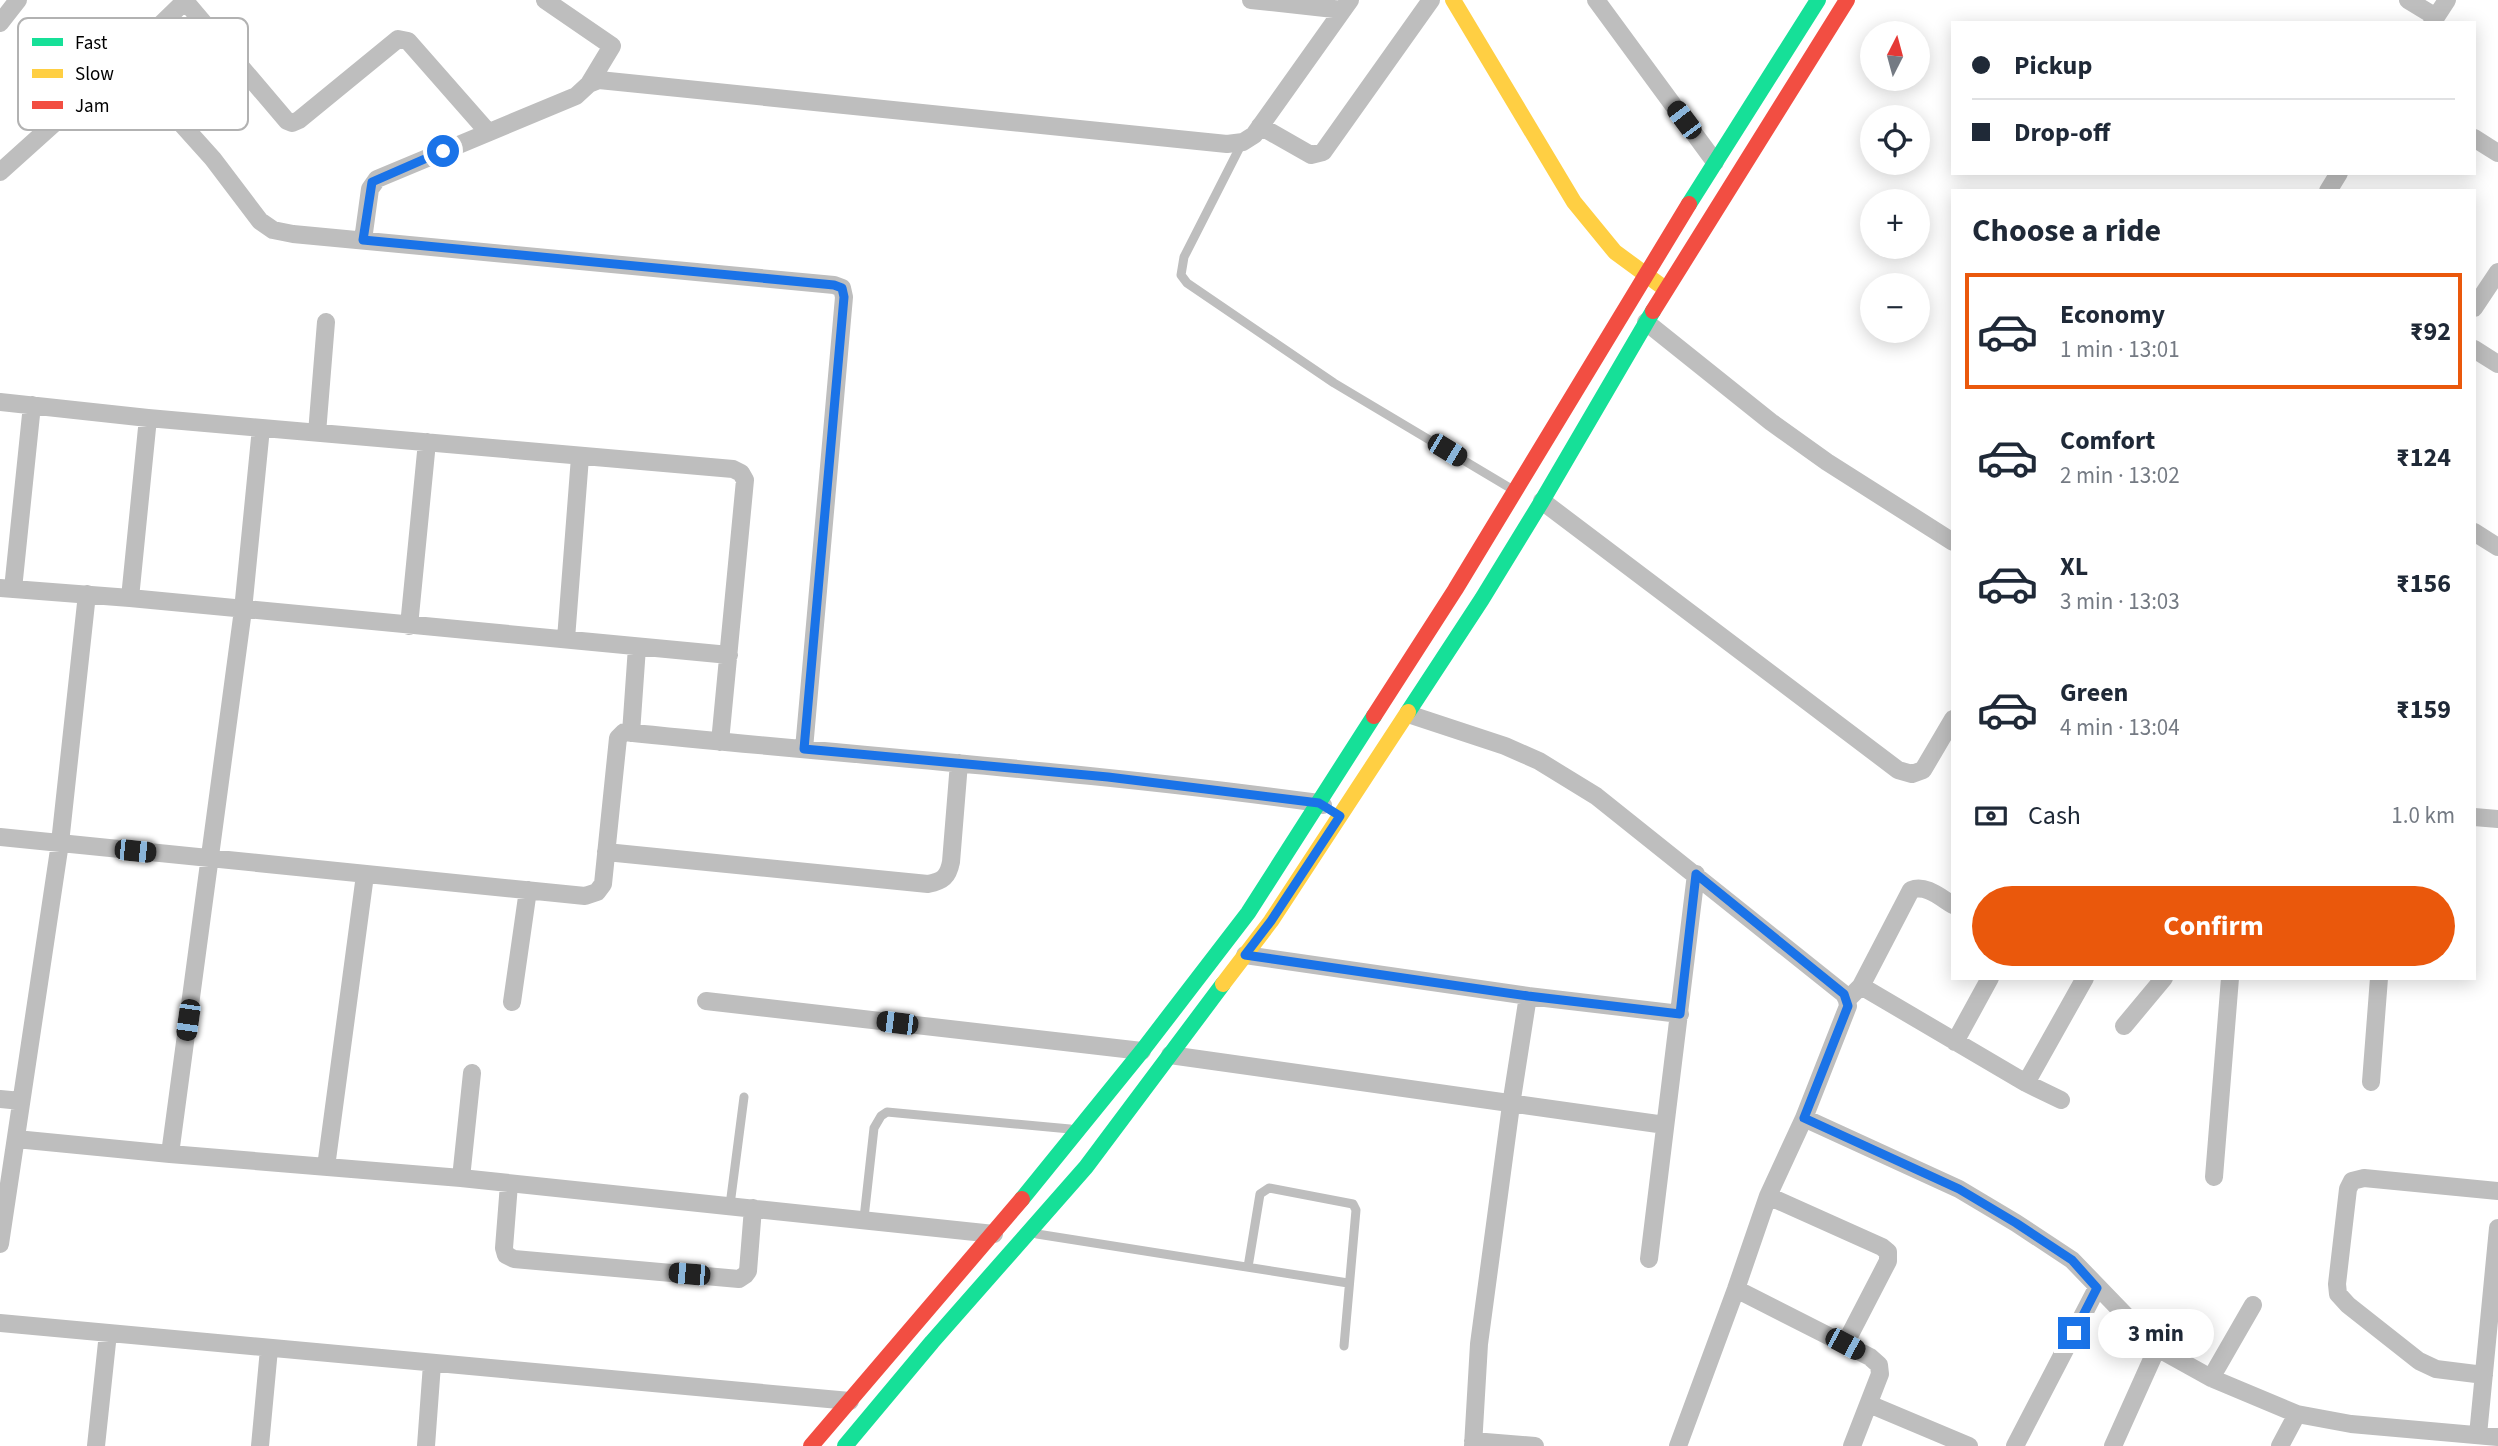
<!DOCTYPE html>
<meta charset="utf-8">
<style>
body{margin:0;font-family:"Source Sans 3",sans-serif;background:#f2f2f3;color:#1f2937;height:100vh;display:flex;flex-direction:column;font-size:26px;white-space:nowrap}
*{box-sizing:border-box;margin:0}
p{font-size:23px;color:#747a83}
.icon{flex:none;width:38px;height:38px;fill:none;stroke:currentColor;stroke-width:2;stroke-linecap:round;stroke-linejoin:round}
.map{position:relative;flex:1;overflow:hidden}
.details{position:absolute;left:1951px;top:189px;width:525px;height:791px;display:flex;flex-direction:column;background:#fff;border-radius:0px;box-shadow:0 4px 18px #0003}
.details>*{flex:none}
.guide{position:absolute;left:1951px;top:21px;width:525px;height:154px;border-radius:0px;box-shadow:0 4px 18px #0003;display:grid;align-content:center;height:154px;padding:0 21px;background:#fff}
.needle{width:46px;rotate:6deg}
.fabs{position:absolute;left:1860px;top:21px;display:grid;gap:14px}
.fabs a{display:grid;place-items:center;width:70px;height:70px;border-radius:50%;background:#fff;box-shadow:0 4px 18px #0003;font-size:35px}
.end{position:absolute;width:32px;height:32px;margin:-16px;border:9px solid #1a73e8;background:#fff;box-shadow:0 0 0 4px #fff}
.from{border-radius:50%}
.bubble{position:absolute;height:49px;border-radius:24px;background:#fff;box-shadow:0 4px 18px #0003;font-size:23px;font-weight:700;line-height:49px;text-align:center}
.car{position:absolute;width:21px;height:42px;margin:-21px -10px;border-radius:9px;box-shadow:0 0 5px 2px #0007;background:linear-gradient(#222 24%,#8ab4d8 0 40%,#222 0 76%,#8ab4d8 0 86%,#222 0)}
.guide b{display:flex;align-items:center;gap:24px;height:66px;font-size:26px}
.guide b+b{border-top:2px solid #e0e1e3}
.guide i{width:18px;height:18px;background:#1f2937}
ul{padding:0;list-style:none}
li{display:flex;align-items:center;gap:21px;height:116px;margin:0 14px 10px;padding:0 7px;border:4px solid transparent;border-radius:0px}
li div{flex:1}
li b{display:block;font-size:26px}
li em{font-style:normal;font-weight:700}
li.active{border-color:#ea580c}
li>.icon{width:63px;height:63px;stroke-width:1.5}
h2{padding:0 21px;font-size:32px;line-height:84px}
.pay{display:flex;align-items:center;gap:18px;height:77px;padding:0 21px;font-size:26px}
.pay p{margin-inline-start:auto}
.button{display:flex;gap:14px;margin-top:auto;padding:14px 21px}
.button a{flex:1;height:80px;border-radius:42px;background:#ea580c;color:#fff;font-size:28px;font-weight:700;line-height:80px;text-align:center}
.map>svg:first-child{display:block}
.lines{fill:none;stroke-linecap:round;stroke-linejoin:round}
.lane{stroke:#bebebe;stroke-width:9}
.street{stroke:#bebebe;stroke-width:18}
.fast{stroke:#16e098;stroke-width:16}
.slow{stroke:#ffcf43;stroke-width:16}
.jam{stroke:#f24e42;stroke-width:16}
.route{stroke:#1a73e8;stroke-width:9}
.key{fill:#fff;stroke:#b2b2b2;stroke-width:2}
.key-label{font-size:19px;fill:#000}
</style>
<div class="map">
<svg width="2498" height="1446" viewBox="0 0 2498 1446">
<rect width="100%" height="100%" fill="#fff"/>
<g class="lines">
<path class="lane" d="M 1242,143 L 1184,257 L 1181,275 L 1187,283 L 1334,383 L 1510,488
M 730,1205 L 744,1097
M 864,1218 L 874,1128 L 881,1116 L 887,1112 L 1070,1129
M 1037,1234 L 1348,1283
M 1248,1267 L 1260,1194 L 1269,1188 L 1353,1204 L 1356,1210 L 1344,1346"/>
<path class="street" d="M 545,0 L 612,46 L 589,84
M 1251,0 L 1343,10
M 1596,0 L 1715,162
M 2408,0 L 2436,17
M 185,1 L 287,121 L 292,123 L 299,120 L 398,39 L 408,41 L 488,132
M 0,23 L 18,0
M 2432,23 L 2447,0
M 119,65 L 169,110 L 213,159 L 260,221 L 273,230 L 293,234 L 834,285 L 842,288 L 844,297 L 804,749
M 1260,126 L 1311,155 L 1323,152 L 1431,0
M 2474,138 L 2498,153
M 0,172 L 119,65 L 186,0
M 2328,191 L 2339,173
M 363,240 L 370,189 L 377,179 L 576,96 L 589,84 L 599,80 L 1227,144 L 1243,142 L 1254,135 L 1350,0
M 2474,308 L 2498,272
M 1646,322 L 1771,422 L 1827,462 L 1953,542
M 2474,349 L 2498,364
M 0,402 L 148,418 L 733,469 L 741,473 L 745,480 L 720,742
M 317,433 L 326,322
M 1542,501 L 1898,770 L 1912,774 L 1923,770 L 1953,719
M 2474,532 L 2498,547
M 0,588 L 130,598 L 729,655
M 13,589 L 32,405
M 130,598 L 148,418
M 409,626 L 427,442
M 566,639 L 580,457
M 1408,714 L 1505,746 L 1539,761 L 1596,796 L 1844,994 L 1847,1000
M 631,733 L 637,647
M 2474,817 L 2498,819
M 0,837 L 585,896 L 597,892 L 603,884 L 618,738 L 624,732 C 856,756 1088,771 1319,803 L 1323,805
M 606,852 L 928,884 C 943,881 948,877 951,862 L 959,763
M 1245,955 L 1528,996 L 1680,1014
M 1861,986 L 2026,1083 L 2061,1100
M 706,1001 L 1142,1051
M 512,1002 L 528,890
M 2124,1026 L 2164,978
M 1955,1042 L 1990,978
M 1170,1055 L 1665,1125
M 2371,1082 L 2379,978
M 2026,1083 L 2085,978
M 0,1099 L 21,1101
M 1804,1118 L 1959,1189 L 2016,1223 L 2072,1260 L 2157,1348 L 2211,1378 L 2297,1414 L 2351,1424 L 2498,1437
M 16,1139 L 170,1154 L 461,1178 L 994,1234
M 170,1154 L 243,610 L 261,428
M 326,1167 L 365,875
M 2214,1177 L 2230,978
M 461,1178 L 472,1073
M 509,1184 L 504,1248 L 506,1255 L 514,1259 L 739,1279 L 745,1275 L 748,1271 L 753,1208
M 1768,1196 L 1882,1247 L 1888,1252 L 1888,1261 L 1845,1344
M 0,1244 L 60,843 L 87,594
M 1649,1259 L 1696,874
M 1736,1289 L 1870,1357 L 1879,1365 L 1880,1374 L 1852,1446
M 0,1323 L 850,1401
M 2484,1375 L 2436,1369 L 2419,1361 L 2348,1305 L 2338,1294 L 2337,1284 L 2348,1189 L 2352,1181 L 2364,1178 L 2498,1191
M 2211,1378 L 2253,1305
M 1869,1404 L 1969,1446
M 2478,1435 L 2498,1228
M 1473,1441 L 1535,1446
M 96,1446 L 108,1333
M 260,1446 L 269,1349
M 426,1446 L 432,1364
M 1473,1446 L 1479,1344 L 1511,1105 L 1528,996
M 1678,1446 L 1736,1289 L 1768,1196 L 1804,1118 L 1848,1006 L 1847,1000 L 1861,986 L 1911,890 C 1926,884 1941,898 1953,905
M 2015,1446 L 2097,1288
M 2113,1446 L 2157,1348
M 2280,1446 L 2297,1414"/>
<path class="fast" d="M 1689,204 L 1818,0
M 1408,712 L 1482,599 L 1542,501 L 1653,311
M 1022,1199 L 1142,1051 L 1248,913 L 1374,716
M 845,1446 L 932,1342 L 1086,1167 L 1223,984"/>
<path class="slow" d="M 1453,0 L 1574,202 L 1615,252 L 1660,285
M 1223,984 L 1271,921 L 1408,712"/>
<path class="jam" d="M 1653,311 L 1847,0
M 1374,716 L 1455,590 L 1689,204
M 811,1446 L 1022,1199"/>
</g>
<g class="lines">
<path class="route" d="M 443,151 L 372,182 L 363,240 L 834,285 L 842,288 L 844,297 L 804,749 L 1108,777 L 1319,803 L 1340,816 L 1271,921 L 1245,955 L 1528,996 L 1680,1014 L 1696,874 L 1844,994 L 1848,1006 L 1804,1118 L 1959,1189 L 2016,1223 L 2072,1260 L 2097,1288 L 2074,1333"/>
</g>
<rect x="18" y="18" width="230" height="112" rx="10" class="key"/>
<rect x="32" y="38" width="31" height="8" fill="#16e098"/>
<rect x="32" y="69" width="31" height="9" fill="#ffcf43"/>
<rect x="32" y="101" width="31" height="8" fill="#f24e42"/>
<g class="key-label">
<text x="75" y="49">Fast</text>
<text x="75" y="80">Slow</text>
<text x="75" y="112">Jam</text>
</g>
</svg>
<div class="fabs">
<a><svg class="needle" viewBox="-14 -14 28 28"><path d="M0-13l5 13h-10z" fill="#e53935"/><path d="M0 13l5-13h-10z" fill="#747a83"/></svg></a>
<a><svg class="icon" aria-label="locate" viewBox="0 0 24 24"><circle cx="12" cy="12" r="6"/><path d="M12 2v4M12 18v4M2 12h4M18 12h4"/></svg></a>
<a>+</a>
<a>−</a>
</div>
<i class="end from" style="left:443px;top:151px"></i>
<i class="end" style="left:2074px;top:1333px"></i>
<div class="bubble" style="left:2098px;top:1309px;width:116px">3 min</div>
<i class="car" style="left:1684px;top:120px;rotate:323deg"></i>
<i class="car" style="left:1447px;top:450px;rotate:121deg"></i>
<i class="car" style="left:135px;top:851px;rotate:96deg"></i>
<i class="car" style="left:188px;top:1020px;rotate:188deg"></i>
<i class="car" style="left:897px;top:1023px;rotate:277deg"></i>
<i class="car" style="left:689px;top:1274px;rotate:275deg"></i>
<i class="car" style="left:1845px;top:1344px;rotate:118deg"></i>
<div class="guide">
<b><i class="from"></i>Pickup</b>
<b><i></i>Drop-off</b>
</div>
<section class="details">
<h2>Choose a ride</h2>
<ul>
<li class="active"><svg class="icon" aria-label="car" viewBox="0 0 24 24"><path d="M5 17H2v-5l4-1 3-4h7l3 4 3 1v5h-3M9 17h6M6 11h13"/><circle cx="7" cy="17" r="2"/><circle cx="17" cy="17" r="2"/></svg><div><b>Economy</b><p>1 min · 13:01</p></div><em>₹92</em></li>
<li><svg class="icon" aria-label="car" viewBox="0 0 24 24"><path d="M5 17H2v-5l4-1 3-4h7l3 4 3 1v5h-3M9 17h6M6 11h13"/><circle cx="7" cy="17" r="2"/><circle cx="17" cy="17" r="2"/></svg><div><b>Comfort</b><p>2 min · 13:02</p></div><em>₹124</em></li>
<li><svg class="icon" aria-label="car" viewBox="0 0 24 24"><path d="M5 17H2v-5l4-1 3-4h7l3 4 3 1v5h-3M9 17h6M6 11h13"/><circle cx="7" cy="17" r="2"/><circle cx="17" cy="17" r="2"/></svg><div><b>XL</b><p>3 min · 13:03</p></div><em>₹156</em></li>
<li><svg class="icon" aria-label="car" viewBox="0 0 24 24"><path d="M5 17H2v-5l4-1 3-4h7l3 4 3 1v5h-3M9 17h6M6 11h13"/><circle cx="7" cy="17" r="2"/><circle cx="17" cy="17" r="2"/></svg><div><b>Green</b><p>4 min · 13:04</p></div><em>₹159</em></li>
</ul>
<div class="pay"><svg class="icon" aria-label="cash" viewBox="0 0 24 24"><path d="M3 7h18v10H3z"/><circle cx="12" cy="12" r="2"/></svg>Cash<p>1.0 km</p></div>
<div class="button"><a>Confirm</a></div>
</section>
</div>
